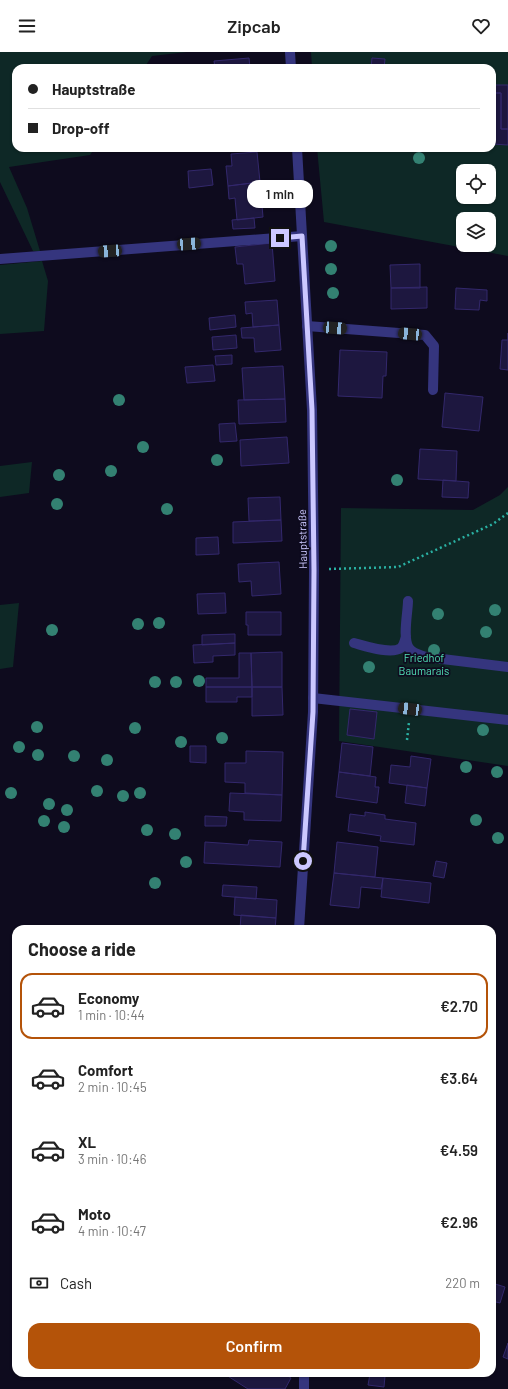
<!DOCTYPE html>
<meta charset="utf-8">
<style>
body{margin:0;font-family:Barlow,sans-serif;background:#f2f2f2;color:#222;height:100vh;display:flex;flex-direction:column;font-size:15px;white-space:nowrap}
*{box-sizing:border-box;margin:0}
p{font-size:13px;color:#767676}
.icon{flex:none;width:22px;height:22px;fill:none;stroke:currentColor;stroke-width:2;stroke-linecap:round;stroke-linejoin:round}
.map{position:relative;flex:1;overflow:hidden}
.side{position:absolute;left:12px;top:873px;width:484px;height:452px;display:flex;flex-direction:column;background:#fff;border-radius:12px;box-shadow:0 1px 3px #0004}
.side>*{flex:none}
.hud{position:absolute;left:12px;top:12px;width:484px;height:88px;border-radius:12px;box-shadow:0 1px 3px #0004;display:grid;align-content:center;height:88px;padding:0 16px;background:#fff}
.tools{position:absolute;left:456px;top:112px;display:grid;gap:8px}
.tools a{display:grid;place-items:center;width:40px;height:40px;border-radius:8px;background:#fff;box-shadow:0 1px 3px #0004;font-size:20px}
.end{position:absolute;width:18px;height:18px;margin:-9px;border:5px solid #ccc8ff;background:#111;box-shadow:0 0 0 2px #111}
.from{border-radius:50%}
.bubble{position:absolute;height:28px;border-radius:12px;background:#fff;box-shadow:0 1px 3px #0004;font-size:13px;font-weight:600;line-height:28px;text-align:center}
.car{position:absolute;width:12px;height:24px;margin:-12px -6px;border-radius:5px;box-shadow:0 0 3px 1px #0007;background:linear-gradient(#222 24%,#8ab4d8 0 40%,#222 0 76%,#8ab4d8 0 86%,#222 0)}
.hud b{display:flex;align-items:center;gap:14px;height:38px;font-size:15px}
.hud b+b{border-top:1px solid #e0e0e0}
.hud i{width:10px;height:10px;background:#222}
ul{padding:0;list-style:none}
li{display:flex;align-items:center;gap:12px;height:66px;margin:0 8px 6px;padding:0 8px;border:2px solid transparent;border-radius:12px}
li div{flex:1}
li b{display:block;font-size:15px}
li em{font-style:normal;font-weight:600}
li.selected{border-color:#b45309}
li>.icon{width:36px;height:36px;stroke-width:1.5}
h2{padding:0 16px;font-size:18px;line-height:48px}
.pay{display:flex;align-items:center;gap:10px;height:44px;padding:0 16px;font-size:15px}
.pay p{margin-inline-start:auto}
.primary-button{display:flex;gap:8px;margin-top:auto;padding:8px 16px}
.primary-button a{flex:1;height:46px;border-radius:12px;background:#b45309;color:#fff;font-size:16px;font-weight:600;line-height:46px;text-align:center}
header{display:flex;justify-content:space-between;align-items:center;height:52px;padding:0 16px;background:#fff;font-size:18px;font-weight:600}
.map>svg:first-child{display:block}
.green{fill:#0e2826;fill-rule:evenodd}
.building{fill:#1d173f;stroke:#33286c}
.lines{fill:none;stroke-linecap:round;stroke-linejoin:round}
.path{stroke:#2ab1a3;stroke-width:2.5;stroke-dasharray:2 3;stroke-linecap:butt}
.service{stroke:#35357e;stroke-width:10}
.minor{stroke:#35357e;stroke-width:10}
.tree{fill:#338172}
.route{stroke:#ccc8ff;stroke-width:5}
.labels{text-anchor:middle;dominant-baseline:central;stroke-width:3.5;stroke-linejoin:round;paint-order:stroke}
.street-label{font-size:11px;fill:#ccc8ff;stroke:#0e0b1e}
.park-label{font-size:11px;fill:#52e1b7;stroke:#0e0b1e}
</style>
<header><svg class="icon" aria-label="menu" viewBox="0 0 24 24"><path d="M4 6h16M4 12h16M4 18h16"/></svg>Zipcab<svg class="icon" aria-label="heart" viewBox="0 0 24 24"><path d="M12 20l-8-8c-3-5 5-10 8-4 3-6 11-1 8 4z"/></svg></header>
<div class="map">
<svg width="508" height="1337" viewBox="0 0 508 1337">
<rect width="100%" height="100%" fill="#0e0b1e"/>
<path class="green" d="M 0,0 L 187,0 L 152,4 L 144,16 L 16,16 L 16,96 L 95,96 L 90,103 L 9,115 L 27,156 L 40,199 L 33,199 L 0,130 Z
M 311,0 L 508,0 L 508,33 L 492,33 L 492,16 L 420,14 L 420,16 L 312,16 Z
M 492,92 L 508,93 L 508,204 L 324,170 L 317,96 L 418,96 L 417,111 L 422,111 L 422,96 L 492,96 ZM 463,119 L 489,119 L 489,145 L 463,145 ZM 463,167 L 489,167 L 489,193 L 463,193 Z
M 42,209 L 48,229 L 44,279 L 0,282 L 0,213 Z
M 32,410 L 29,441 L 0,445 L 0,414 Z
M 508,435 L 508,714 L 339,689 L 341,456 L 473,458 L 500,443 Z
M 19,551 L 13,615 L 0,617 L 0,553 Z"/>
<path class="building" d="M 249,6 L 250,16 L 215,16 L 214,9 Z
M 372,6 L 385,7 L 384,16 L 371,16 Z
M 492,33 L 508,33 L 508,77 L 501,77 L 501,41 L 492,41 Z
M 492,41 L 501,41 L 501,77 L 508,77 L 508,93 L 492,92 Z
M 257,100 L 260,130 L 228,134 L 226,114 L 232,114 L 231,102 Z
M 211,117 L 213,133 L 189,136 L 188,119 Z
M 260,130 L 263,165 L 237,168 L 235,146 L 229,147 L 228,134 Z
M 254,166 L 255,176 L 233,177 L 232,168 Z
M 272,191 L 275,229 L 245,232 L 243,212 L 237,212 L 235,195 Z
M 420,212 L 420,236 L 391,236 L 390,213 Z
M 427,235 L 427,256 L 391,257 L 391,236 Z
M 456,236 L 487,238 L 487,249 L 480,248 L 479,258 L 455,257 Z
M 277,248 L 279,273 L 253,275 L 252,261 L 246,262 L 245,250 Z
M 235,263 L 236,275 L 210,278 L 209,266 Z
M 279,273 L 281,298 L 255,300 L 254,286 L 242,286 L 241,276 Z
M 508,281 L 508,318 L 500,317 L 502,288 L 508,288 Z
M 236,283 L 237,296 L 213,298 L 212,285 Z
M 340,298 L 387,300 L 386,324 L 383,324 L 382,346 L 338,344 Z
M 232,303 L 232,312 L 216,313 L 215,304 Z
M 213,313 L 215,329 L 187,331 L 185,315 Z
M 283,314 L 285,347 L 244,348 L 242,316 Z
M 445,341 L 483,345 L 479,379 L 442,375 Z
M 285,347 L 286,370 L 239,372 L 238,348 Z
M 235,371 L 237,389 L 220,390 L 219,372 Z
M 287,385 L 289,411 L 241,414 L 240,388 Z
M 420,397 L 457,399 L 456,429 L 418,427 Z
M 443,428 L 469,430 L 468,446 L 442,445 Z
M 280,445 L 281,468 L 249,469 L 248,446 Z
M 281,468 L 282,489 L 233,491 L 233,470 Z
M 218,485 L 219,502 L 196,503 L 196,486 Z
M 279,510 L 281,542 L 252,544 L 251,529 L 239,530 L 238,512 Z
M 225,541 L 226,561 L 198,562 L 197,542 Z
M 246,560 L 281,560 L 281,583 L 248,583 L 248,573 L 246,573 Z
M 235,582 L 235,591 L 202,593 L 202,583 Z
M 235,591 L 235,603 L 213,604 L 213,610 L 194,611 L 193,593 Z
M 282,600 L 282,635 L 252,635 L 251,601 Z
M 239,601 L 251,601 L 252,635 L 206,635 L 206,626 L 239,626 Z
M 206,635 L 252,635 L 252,645 L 237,645 L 237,650 L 206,650 Z
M 252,635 L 282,635 L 283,663 L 252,664 Z
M 350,657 L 377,660 L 374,687 L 347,683 Z
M 342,691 L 373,695 L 370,724 L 339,720 Z
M 190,694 L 206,694 L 206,711 L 190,710 Z
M 246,699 L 283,700 L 282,743 L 245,741 L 245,731 L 225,730 L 225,711 L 246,711 Z
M 411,704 L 431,707 L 427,736 L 389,731 L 391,713 L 410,715 Z
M 339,720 L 376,725 L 375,735 L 379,735 L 377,751 L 336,745 Z
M 407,733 L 427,736 L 425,754 L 405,751 Z
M 230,741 L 282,743 L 281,769 L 244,768 L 244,760 L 229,759 Z
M 365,760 L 385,763 L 385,767 L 416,771 L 414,793 L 380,789 L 381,784 L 348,779 L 350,762 L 365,764 Z
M 205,764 L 227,765 L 226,774 L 205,774 Z
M 249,788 L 282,790 L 280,815 L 204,811 L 205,790 L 248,793 Z
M 337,790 L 378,795 L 375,825 L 334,821 Z
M 436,809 L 447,811 L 444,826 L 433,824 Z
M 334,821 L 383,826 L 381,837 L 361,835 L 359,856 L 330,853 Z
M 383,826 L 431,831 L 429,851 L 381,845 Z
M 223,833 L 257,835 L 256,847 L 222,844 Z
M 235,845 L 277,848 L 276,866 L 234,863 Z
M 241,863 L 276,866 L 275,877 L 240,877 Z
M 492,1231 L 505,1235 L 500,1251 L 492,1249 Z
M 508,1291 L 508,1307 L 503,1305 Z
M 223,1321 L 251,1321 L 254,1323 L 255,1321 L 282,1321 L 291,1326 L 285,1337 L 248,1337 Z
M 370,1322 L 385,1324 L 384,1335 L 368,1333 Z"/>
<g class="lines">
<path class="path" d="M 329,517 L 398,515 L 493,472 L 508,461
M 407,688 L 409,670"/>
<path class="service" d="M 0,207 L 302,184
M 307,274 L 425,283 L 434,294 L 433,338
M 408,549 C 408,560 402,587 409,596 C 413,602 421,603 426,605 L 508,615
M 354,591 C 365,594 391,603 401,596 C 404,593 405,588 406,584
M 313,646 L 508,668"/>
<path class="minor" d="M 290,0 L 291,16
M 297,96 L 312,358 L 314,518 L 313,660 L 299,877
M 304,1337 L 304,1321"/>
</g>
<g class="tree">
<circle cx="419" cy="106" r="6"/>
<circle cx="331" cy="194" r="6"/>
<circle cx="331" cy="217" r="6"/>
<circle cx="333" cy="241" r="6"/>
<circle cx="119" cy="348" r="6"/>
<circle cx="143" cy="395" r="6"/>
<circle cx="217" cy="408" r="6"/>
<circle cx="111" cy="419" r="6"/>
<circle cx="59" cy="423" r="6"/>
<circle cx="397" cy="428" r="6"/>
<circle cx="57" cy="452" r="6"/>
<circle cx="167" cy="457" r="6"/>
<circle cx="495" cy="558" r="6"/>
<circle cx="438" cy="562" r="6"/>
<circle cx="159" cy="571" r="6"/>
<circle cx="138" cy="572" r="6"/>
<circle cx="52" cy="578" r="6"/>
<circle cx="486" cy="580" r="6"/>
<circle cx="434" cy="598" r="6"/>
<circle cx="369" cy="615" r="6"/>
<circle cx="199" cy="629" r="6"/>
<circle cx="155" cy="630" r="6"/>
<circle cx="176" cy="630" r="6"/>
<circle cx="37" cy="675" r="6"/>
<circle cx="135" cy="676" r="6"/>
<circle cx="483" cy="678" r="6"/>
<circle cx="222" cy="686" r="6"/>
<circle cx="181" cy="690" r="6"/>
<circle cx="19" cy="695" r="6"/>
<circle cx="38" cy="703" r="6"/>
<circle cx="74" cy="704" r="6"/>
<circle cx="107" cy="708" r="6"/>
<circle cx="466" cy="715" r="6"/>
<circle cx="497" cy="720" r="6"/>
<circle cx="97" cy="739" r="6"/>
<circle cx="11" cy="741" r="6"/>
<circle cx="140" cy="741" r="6"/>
<circle cx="123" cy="744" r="6"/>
<circle cx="49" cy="752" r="6"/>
<circle cx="67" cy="758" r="6"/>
<circle cx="476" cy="768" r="6"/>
<circle cx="44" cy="769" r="6"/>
<circle cx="64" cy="775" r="6"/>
<circle cx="147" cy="778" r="6"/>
<circle cx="175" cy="782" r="6"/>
<circle cx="498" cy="786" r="6"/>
<circle cx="186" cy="810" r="6"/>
<circle cx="155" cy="831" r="6"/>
</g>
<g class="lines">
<path class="route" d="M 280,186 L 302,184 L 312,358 L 314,518 L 313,660 L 303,809"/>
</g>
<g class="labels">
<g class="street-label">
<text transform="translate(302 487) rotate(-91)">Hauptstraße</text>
</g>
<g class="park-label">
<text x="424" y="605">Friedhof<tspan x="424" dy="13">Baumarais</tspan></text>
</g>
</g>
</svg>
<div class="tools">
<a><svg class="icon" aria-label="locate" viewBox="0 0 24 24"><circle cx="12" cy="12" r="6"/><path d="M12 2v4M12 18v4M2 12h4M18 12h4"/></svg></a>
<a><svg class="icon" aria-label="layers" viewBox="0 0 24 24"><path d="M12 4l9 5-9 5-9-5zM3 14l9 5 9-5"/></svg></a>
</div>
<i class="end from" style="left:303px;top:809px"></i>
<i class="end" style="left:280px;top:186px"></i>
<div class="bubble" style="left:247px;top:128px;width:66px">1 min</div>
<i class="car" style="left:189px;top:192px;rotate:86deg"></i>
<i class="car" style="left:110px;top:199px;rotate:266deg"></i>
<i class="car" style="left:335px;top:276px;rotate:94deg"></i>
<i class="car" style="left:410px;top:282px;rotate:275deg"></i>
<i class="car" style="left:410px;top:657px;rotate:277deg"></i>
<div class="hud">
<b><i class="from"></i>Hauptstraße</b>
<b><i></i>Drop-off</b>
</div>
<section class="side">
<h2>Choose a ride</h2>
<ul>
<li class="selected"><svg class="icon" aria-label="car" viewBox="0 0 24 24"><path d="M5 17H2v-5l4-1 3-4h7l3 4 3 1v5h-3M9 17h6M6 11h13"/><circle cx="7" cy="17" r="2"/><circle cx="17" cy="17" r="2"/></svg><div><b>Economy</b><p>1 min · 10:44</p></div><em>€2.70</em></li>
<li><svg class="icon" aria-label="car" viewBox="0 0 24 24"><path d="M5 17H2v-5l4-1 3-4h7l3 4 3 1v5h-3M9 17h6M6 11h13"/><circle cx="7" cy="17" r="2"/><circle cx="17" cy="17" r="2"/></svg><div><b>Comfort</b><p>2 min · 10:45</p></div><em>€3.64</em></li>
<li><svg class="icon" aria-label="car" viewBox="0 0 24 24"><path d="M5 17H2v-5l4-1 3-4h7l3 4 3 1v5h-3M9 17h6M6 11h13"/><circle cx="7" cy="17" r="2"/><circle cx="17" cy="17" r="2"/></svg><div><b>XL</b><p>3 min · 10:46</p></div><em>€4.59</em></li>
<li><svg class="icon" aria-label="car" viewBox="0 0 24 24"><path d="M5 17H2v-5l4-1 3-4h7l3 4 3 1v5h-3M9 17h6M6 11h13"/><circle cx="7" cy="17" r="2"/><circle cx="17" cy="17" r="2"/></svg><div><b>Moto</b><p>4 min · 10:47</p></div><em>€2.96</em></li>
</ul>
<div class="pay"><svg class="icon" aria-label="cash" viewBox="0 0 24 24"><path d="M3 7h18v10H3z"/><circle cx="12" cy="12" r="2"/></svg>Cash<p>220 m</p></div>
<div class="primary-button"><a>Confirm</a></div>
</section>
</div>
